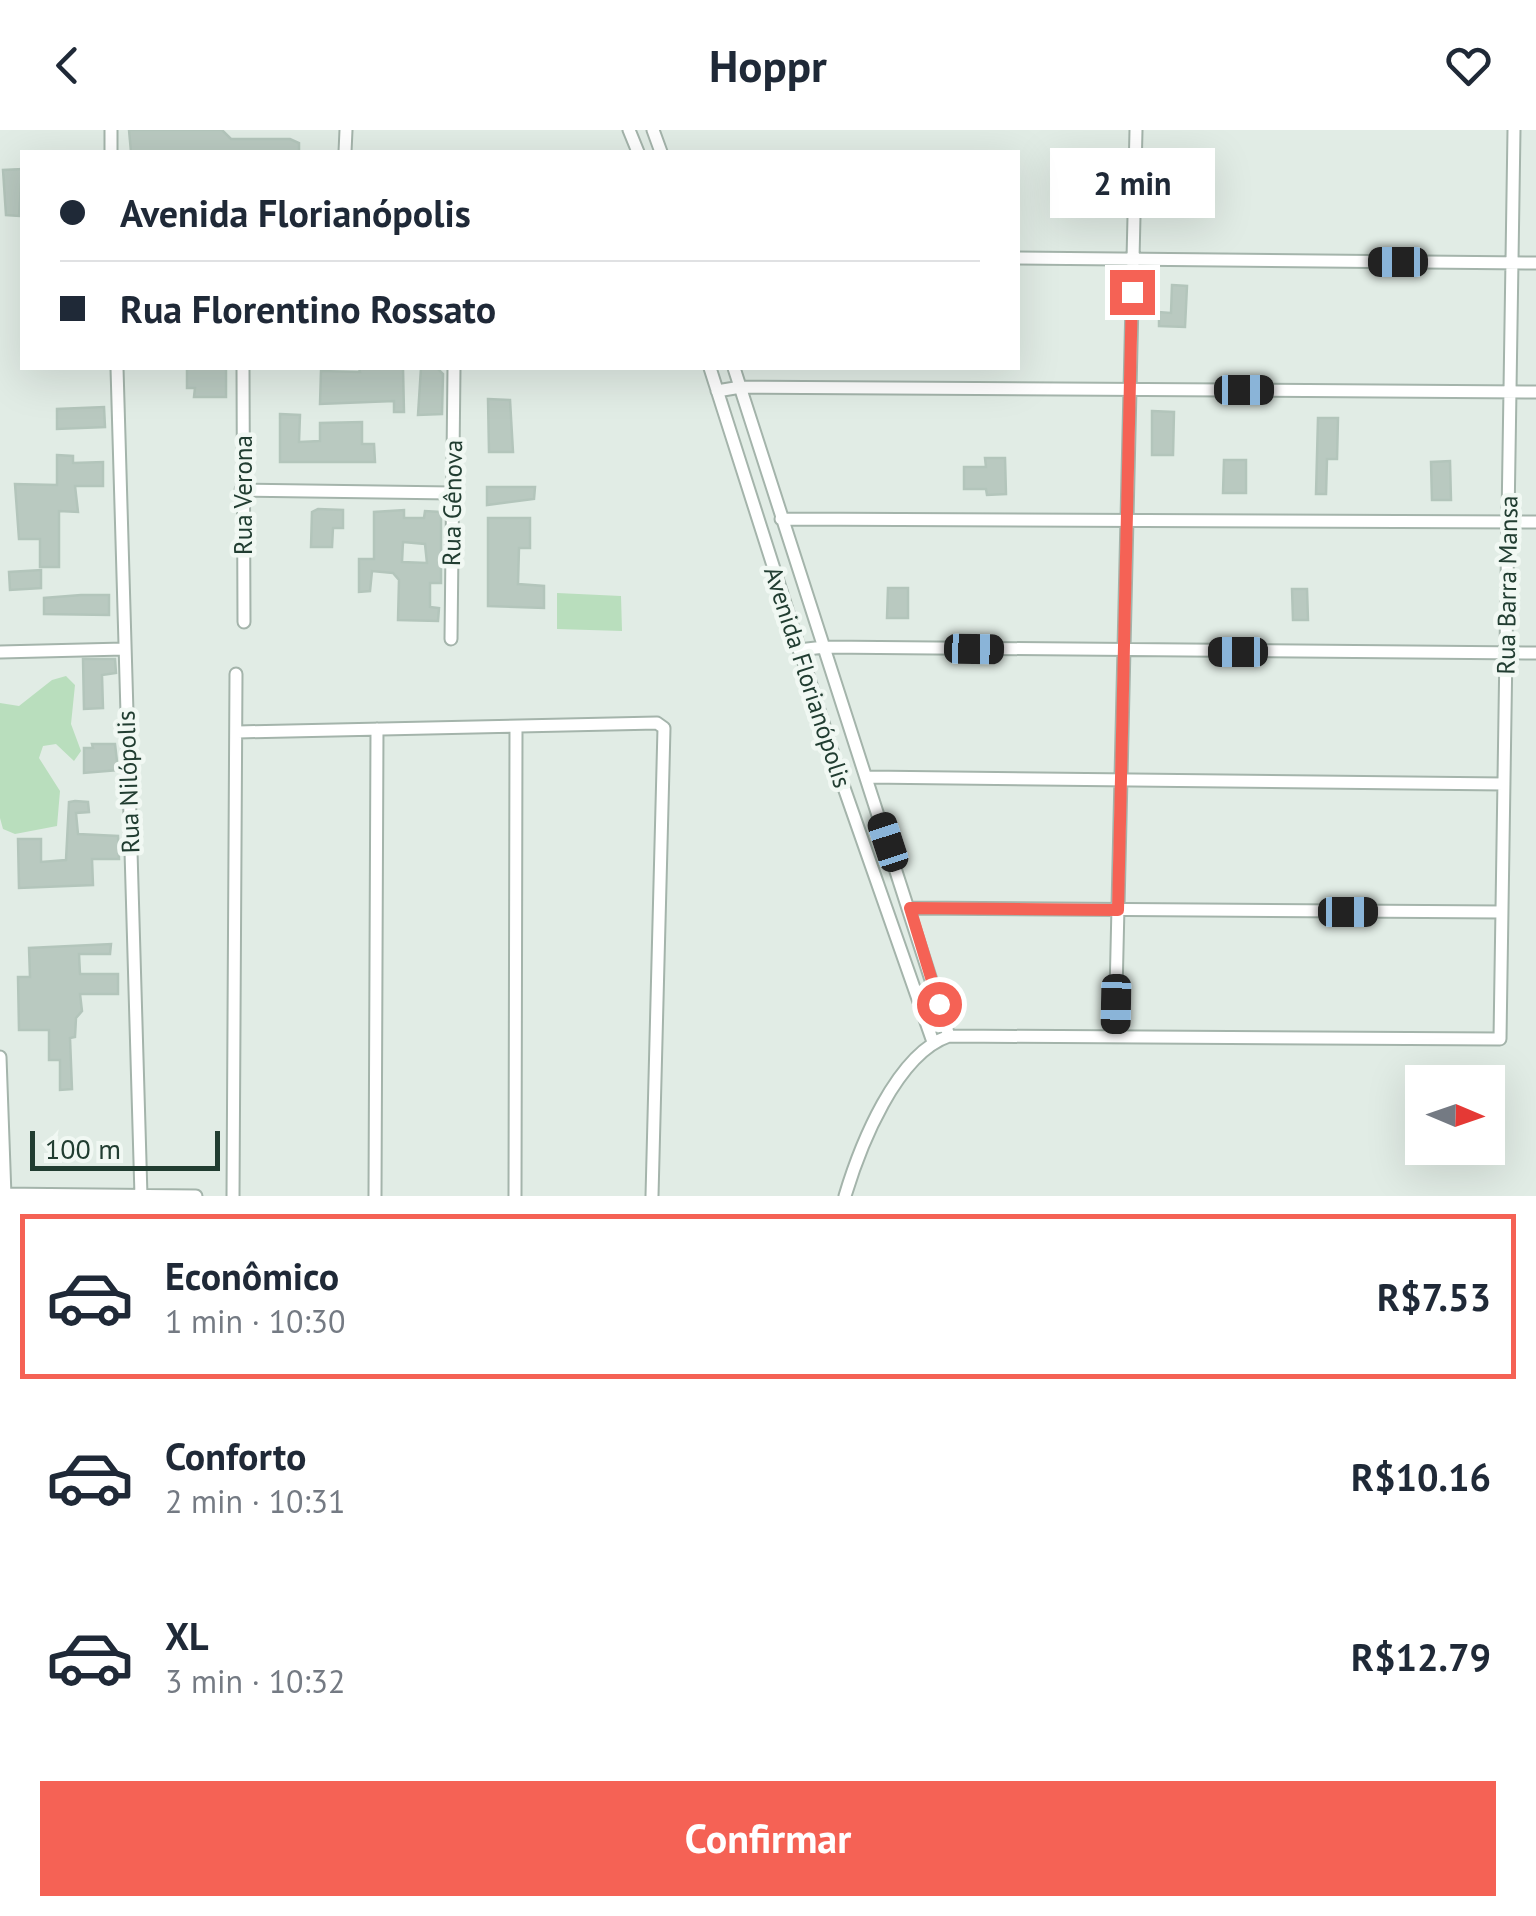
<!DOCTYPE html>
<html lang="pt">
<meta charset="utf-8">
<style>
body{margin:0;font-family:"PT Sans",sans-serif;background:#f2f2f3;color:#1f2937;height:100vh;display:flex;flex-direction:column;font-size:38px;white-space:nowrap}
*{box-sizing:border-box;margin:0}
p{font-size:32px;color:#747a83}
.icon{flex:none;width:55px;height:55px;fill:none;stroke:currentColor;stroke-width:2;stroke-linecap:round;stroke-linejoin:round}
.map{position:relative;height:1066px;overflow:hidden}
.drawer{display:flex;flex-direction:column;background:#fff;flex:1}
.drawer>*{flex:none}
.guide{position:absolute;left:20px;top:20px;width:1000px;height:220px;border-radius:0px;box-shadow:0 10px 40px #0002;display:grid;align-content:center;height:220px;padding:0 40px;background:#fff}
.needle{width:65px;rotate:92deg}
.fabs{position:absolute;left:1405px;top:935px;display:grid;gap:20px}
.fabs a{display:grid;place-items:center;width:100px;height:100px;border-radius:0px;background:#fff;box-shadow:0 10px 40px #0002;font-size:50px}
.scale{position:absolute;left:30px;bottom:25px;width:190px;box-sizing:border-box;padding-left:10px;border:5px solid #213d31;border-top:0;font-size:28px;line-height:35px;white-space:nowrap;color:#213d31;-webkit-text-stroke:8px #f1f8f3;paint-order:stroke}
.end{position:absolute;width:45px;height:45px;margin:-22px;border:12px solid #f56255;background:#fff;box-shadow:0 0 0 5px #fff}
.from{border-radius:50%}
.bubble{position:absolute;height:70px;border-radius:0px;background:#fff;box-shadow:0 10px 40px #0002;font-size:32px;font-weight:800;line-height:70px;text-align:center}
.car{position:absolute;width:30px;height:60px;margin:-30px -15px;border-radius:12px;box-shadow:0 0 8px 2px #0007;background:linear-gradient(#222 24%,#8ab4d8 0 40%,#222 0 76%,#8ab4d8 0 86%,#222 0)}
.guide b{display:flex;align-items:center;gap:35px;height:95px;font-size:38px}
.guide b+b{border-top:2px solid #e0e1e3}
.guide i{width:25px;height:25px;background:#1f2937}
ul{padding:18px 0 0;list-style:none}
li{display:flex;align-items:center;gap:30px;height:165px;margin:0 20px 15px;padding:0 20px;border:5px solid transparent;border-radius:0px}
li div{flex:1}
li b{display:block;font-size:38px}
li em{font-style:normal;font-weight:800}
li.on{border-color:#f56255}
li>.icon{width:90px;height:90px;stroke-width:1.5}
.button{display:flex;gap:20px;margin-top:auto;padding:20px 40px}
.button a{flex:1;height:115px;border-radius:0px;background:#f56255;color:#fff;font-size:40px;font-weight:800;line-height:115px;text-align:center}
header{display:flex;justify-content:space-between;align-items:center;height:130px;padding:0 40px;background:#fff;font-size:45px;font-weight:800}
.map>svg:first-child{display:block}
.green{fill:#b9debd}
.building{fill:#b9c9c0;stroke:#b3c5bb;stroke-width:2.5;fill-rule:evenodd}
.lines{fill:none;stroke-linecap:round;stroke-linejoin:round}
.minor-casing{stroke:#a4b4ab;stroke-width:15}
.minor{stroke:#fff;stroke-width:11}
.route{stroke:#f56255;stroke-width:12}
.labels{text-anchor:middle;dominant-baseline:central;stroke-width:9;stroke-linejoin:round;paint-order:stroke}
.street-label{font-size:25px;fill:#213d31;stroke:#f1f8f3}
</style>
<header><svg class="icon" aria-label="back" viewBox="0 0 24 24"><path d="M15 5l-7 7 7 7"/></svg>Hoppr<svg class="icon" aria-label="heart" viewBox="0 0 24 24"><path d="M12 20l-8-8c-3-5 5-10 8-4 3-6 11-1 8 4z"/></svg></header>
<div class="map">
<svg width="1536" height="1066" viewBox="0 0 1536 1066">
<rect width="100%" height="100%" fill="#e1ece5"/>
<path class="green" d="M 557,463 L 621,466 L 622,501 L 557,499 Z
M 66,546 L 75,555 L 71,594 L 81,621 L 74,631 L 56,614 L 43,616 L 39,628 L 60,661 L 57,696 L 15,704 L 3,699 L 0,688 L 0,573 L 19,576 L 52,550 Z"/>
<path class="building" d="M 129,0 L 222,0 L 231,9 L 290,9 L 299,13 L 299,22 L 131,22 Z
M 22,39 L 19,86 L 6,85 L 3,40 Z
M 1172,155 L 1187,156 L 1185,197 L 1159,196 L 1159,182 L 1171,183 Z
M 187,238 L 226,238 L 226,267 L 194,267 L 195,258 L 187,258 Z
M 359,238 L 403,238 L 404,282 L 394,282 L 394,271 L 320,274 L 321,241 L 360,242 Z
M 421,238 L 437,238 L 443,244 L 442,284 L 418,285 Z
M 488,269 L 510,270 L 513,322 L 489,322 Z
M 104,277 L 105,297 L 57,299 L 57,279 Z
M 1152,281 L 1174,282 L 1173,325 L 1152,325 Z
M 280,284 L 300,285 L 299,312 L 320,311 L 320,293 L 362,292 L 362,314 L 374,314 L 375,332 L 280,332 Z
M 1318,288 L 1338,288 L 1337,329 L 1327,329 L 1326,364 L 1316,364 Z
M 57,325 L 73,326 L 73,333 L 103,332 L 103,356 L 75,356 L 78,382 L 59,381 L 59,437 L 40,437 L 40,409 L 19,409 L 15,354 L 57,355 Z
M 985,328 L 1005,328 L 1006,364 L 987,365 L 986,359 L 964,359 L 964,337 L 986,337 Z
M 1224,330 L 1246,330 L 1246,363 L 1223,363 Z
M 1450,331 L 1451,370 L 1432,370 L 1431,332 Z
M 487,357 L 535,357 L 534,369 L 487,375 Z
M 318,379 L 343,380 L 343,398 L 333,398 L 332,417 L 311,417 L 312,382 Z
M 404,380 L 404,388 L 424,388 L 425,381 L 441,382 L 441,453 L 430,453 L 430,477 L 439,478 L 438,491 L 398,490 L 399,450 L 393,443 L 372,441 L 370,461 L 359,462 L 359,429 L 374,429 L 374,382 ZM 403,412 L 425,414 L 427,433 L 402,432 Z
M 488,388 L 530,388 L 530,418 L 519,418 L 518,454 L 544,456 L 544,478 L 488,476 Z
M 41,440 L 41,458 L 10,460 L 9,442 Z
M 888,458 L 908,458 L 908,488 L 887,488 Z
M 1292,459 L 1307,459 L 1308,490 L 1293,490 Z
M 81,465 L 109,465 L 109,485 L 44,484 L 44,468 Z
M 83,529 L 115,529 L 116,543 L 102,545 L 103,578 L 84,579 Z
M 92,614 L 115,614 L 118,640 L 84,643 L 84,618 L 93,618 Z
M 75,671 L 88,672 L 89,682 L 76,683 L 78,704 L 118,706 L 119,729 L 92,729 L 93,755 L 19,758 L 18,709 L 41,709 L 41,732 L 66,730 L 69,672 Z
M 111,814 L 110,824 L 79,824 L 80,844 L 118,844 L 118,864 L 80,864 L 82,881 L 76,888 L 75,907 L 70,908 L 72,959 L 60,960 L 60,930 L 49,930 L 49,900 L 19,900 L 18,847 L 30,847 L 29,818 Z"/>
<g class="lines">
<g class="minor-casing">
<path id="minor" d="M 111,0 L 111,22
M 629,0 L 638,22
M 653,0 L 661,22
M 345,22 L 346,0
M 1018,128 L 1536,133
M 117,238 L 141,1066
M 243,238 L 244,492
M 710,238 L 842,652 L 933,912
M 734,238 L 949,906
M 717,261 L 741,257 L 1536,262
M 241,360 L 452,363
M 781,389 L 1536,392
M 451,509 L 454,238
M 799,520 L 824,517 L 1536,523
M 0,522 L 124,519
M 238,602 L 657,593 L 664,598 L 652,1066
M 867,647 L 1504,654
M 910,778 L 1502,782
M 1115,906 L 1136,0
M 0,927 L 5,1066
M 0,1064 L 196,1066
M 233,1066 L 236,544
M 375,1066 L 377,599
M 515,1066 L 516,598
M 845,1066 C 860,1016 896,924 949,906 L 1500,909 L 1514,0"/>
</g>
<use href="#minor" class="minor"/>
</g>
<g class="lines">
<path class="route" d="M 939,874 L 910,778 L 1118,780 L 1132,162"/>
</g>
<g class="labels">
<g class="street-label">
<text transform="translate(243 365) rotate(-90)">Rua Verona</text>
<text transform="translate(452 373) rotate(-89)">Rua Gênova</text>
<text transform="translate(1507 455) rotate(-89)">Rua Barra Mansa</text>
<text transform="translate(808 547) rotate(72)">Avenida Florianópolis</text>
<text transform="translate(128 652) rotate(-92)">Rua Nilópolis</text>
</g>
</g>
</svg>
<div class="fabs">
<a><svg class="needle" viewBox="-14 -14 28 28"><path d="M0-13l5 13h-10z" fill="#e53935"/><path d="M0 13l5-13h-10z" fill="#747a83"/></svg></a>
</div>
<div class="scale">100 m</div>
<i class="end from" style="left:939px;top:874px"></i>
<i class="end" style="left:1132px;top:162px"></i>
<div class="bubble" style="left:1050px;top:18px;width:165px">2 min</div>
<i class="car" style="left:1398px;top:132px;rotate:270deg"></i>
<i class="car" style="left:1244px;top:260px;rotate:90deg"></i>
<i class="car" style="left:974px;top:519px;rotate:91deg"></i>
<i class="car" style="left:1238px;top:522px;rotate:270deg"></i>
<i class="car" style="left:888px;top:712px;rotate:342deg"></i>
<i class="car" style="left:1348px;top:782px;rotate:90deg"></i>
<i class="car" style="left:1116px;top:874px;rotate:181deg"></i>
<div class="guide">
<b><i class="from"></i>Avenida Florianópolis</b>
<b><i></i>Rua Florentino Rossato</b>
</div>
</div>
<section class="drawer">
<ul>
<li class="on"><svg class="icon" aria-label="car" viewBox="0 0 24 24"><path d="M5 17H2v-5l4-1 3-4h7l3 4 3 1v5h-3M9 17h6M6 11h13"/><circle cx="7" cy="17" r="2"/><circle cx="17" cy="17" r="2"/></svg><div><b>Econômico</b><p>1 min · 10:30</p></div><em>R$7.53</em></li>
<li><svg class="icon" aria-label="car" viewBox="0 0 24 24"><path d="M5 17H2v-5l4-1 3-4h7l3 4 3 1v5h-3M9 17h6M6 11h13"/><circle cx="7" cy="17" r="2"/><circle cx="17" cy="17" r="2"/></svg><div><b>Conforto</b><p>2 min · 10:31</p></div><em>R$10.16</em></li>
<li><svg class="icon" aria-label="car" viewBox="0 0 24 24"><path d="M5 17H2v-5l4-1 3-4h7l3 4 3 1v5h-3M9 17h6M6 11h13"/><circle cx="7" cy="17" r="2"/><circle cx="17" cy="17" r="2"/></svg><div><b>XL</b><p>3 min · 10:32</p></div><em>R$12.79</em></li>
</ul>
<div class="button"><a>Confirmar</a></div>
</section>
